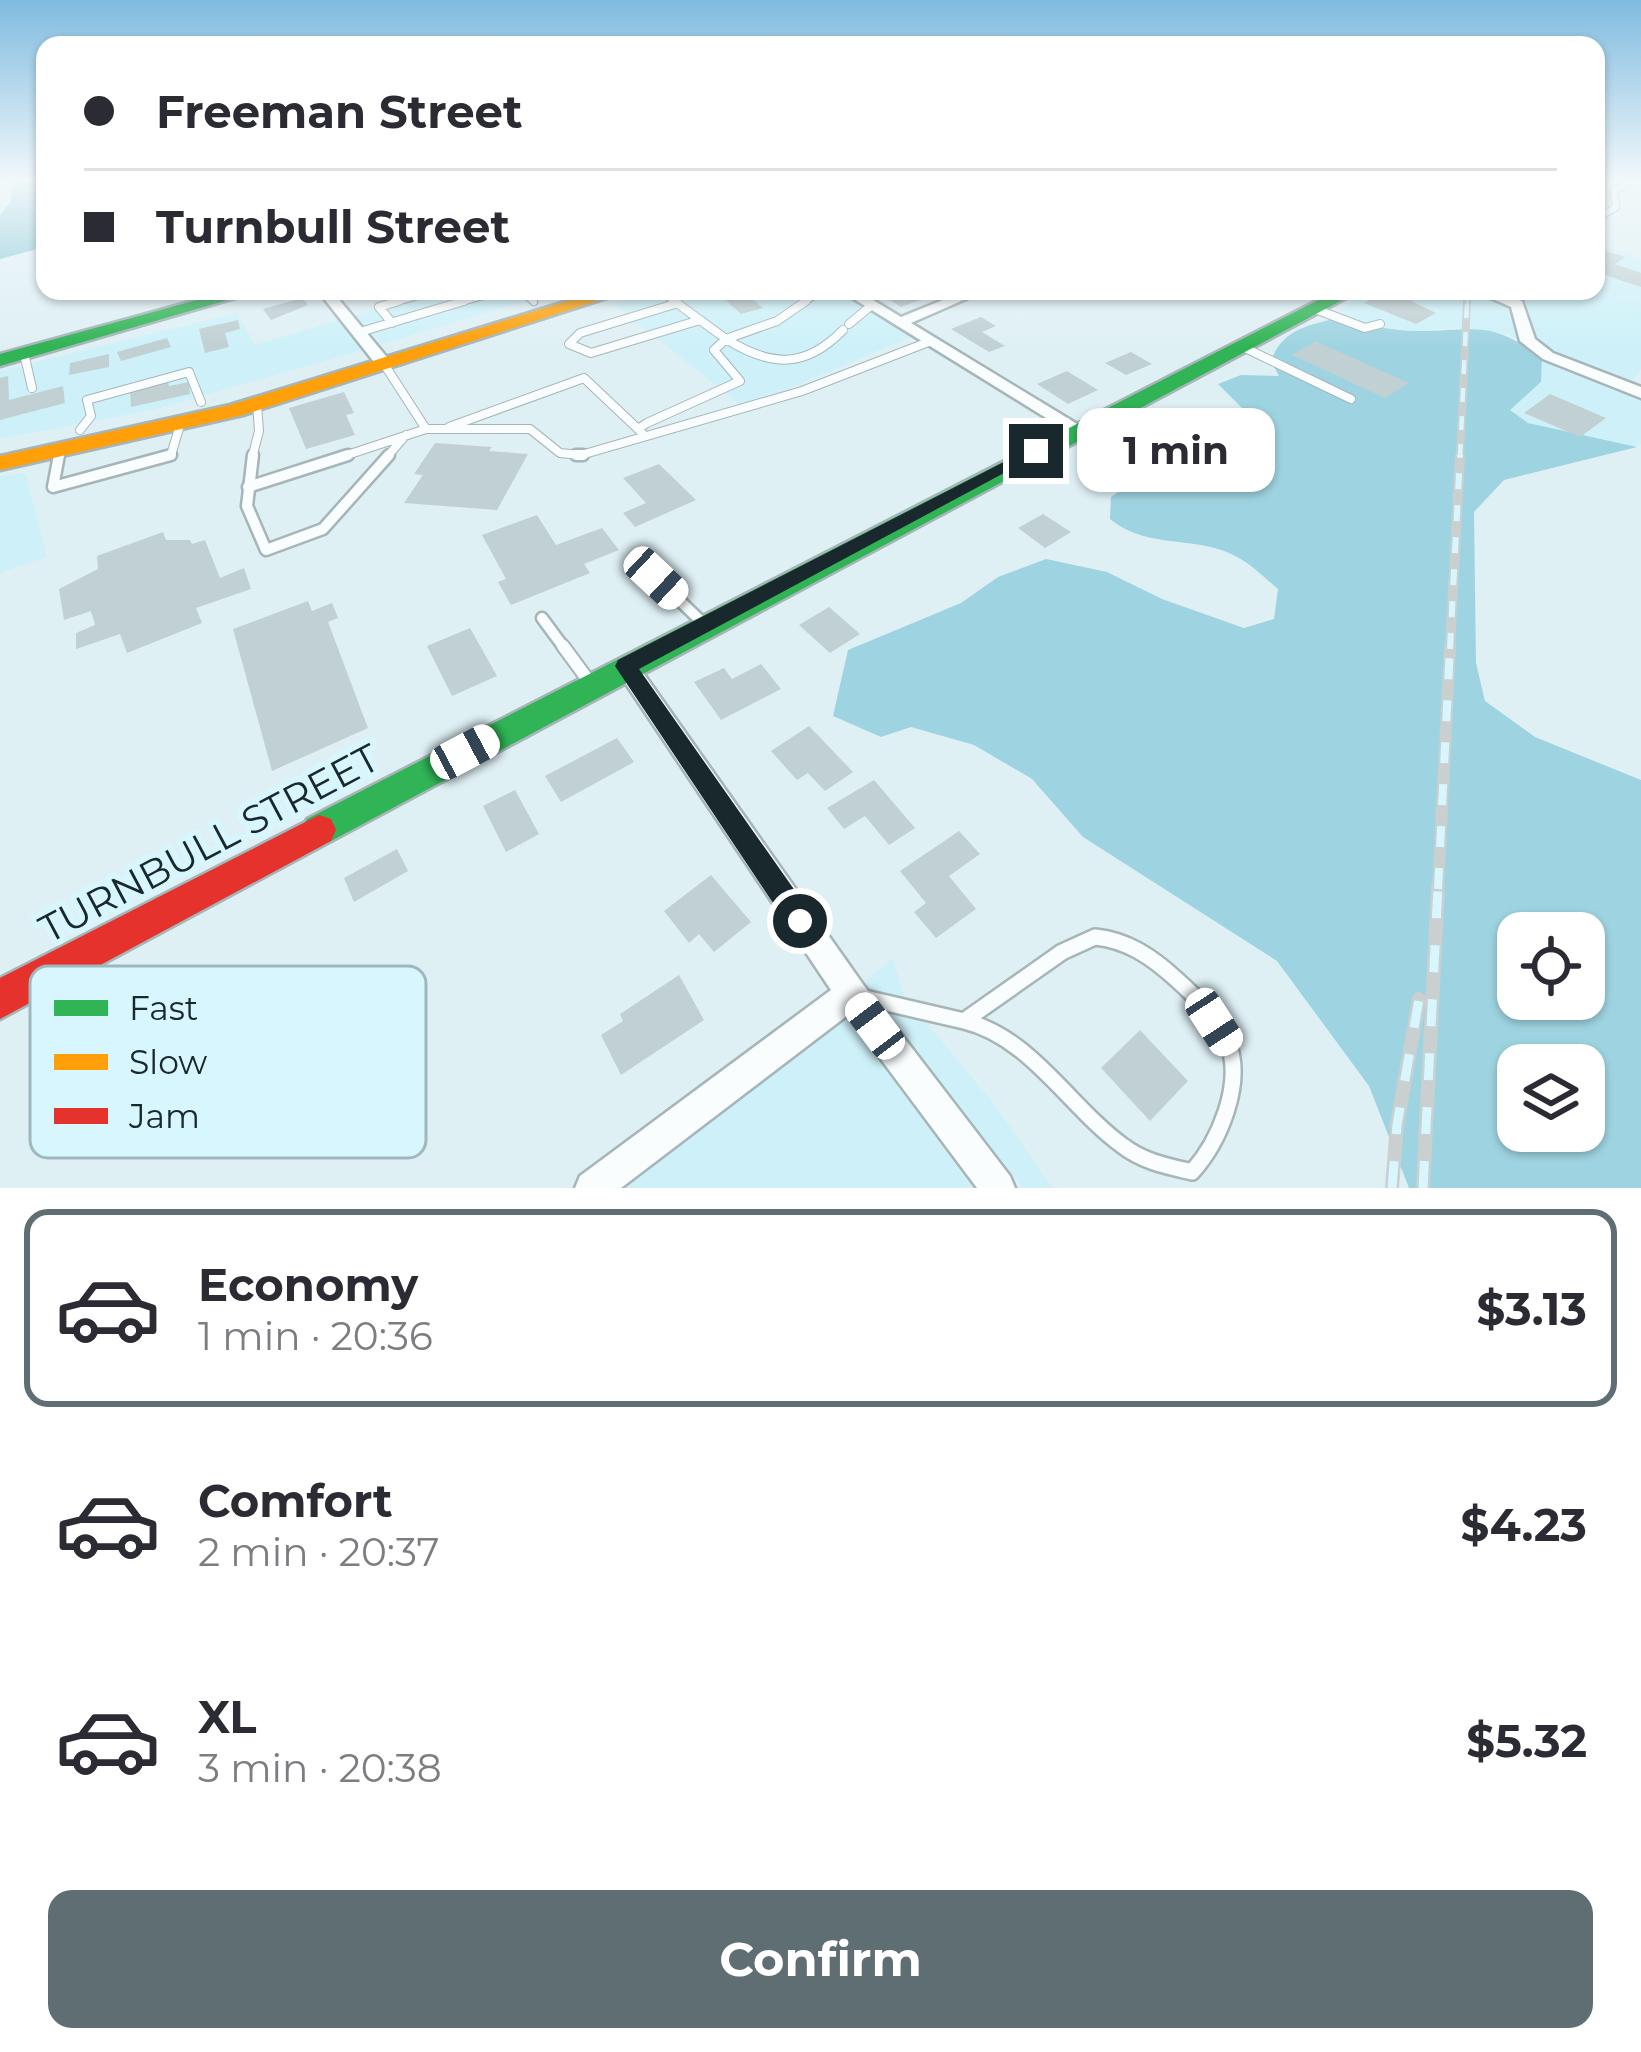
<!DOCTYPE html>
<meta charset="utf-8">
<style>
body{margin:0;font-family:Montserrat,sans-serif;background:#f2f2f3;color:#2b2b33;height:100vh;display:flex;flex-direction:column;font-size:45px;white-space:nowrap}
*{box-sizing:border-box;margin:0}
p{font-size:39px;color:#7c7c81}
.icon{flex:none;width:66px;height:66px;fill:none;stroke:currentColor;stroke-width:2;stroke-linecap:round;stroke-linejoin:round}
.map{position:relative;height:1188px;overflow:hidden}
.sheet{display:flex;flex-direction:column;background:#fff;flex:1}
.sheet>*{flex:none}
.banner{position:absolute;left:36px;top:36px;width:1569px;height:264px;border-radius:24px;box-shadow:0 3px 9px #0004;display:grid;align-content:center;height:264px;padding:0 48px;background:#fff}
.tools{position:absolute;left:1497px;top:912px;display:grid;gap:24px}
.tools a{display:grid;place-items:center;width:108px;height:108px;border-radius:24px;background:#fff;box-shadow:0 3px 9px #0004;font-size:60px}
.end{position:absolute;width:54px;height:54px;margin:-27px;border:15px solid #19282c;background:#fff;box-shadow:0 0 0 6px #fff}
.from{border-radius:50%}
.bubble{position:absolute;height:84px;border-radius:24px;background:#fff;box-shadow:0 3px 9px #0004;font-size:39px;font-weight:700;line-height:84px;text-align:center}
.car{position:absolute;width:36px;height:72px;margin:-36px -18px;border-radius:15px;box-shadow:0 0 9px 3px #0007;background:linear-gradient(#fff 24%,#345 0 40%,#fff 0 76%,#345 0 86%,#fff 0)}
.banner b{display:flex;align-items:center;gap:42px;height:114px;font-size:45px}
.banner b+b{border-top:3px solid #e1e1e2}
.banner i{width:30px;height:30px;background:#2b2b33}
ul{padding:21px 0 0;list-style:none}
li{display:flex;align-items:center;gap:36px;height:198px;margin:0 24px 18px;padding:0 24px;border:6px solid transparent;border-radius:24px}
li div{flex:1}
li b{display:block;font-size:45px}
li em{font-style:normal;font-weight:700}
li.on{border-color:#5e6e72}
li>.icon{width:108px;height:108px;stroke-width:1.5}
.button{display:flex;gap:24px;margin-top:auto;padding:24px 48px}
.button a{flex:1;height:138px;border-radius:24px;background:#5e6e72;color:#fff;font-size:48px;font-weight:700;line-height:138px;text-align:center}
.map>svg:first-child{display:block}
.built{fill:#cef1f9}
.forest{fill:#9ed4e1;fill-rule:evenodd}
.water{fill:#85c6d4}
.building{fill:#c1d0d3}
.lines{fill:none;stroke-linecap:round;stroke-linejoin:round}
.lane-far4-casing{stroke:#a6b5b8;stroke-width:9}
.lane-far3-casing{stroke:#a6b5b8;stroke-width:10}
.lane-far2-casing{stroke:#a6b5b8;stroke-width:15}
.lane-far1-casing{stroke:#a6b5b8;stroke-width:16}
.lane-casing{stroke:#a6b5b8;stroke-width:20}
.street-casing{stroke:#a6b5b8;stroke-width:5}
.fast-casing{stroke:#a6b5b8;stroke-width:5}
.slow-casing{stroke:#a6b5b8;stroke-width:5}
.jam-casing{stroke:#a6b5b8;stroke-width:5}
.lane-far4{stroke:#fafdfe;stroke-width:6}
.lane-far3{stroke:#fafdfe;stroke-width:8}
.lane-far2{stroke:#fafdfe;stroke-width:10}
.lane-far1{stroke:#fafdfe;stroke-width:12}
.lane{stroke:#fafdfe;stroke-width:15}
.street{fill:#fafdfe;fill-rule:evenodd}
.fast{fill:#30b455;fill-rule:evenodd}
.slow{fill:#ff9f0a;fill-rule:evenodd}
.jam{fill:#e5322d;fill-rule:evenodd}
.rail-far4-casing{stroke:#cacfd0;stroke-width:6}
.rail-far3-casing{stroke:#cacfd0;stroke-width:8}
.rail-far2-casing{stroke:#cacfd0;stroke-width:10}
.rail-far1-casing{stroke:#cacfd0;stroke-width:12}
.rail-casing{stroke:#cacfd0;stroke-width:14}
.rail-far4{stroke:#d7f6fd;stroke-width:3;stroke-dasharray:10;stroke-linecap:butt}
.rail-far3{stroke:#d7f6fd;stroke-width:4.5;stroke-dasharray:14;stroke-linecap:butt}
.rail-far2{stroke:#d7f6fd;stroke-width:6;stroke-dasharray:16;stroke-linecap:butt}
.rail-far1{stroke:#d7f6fd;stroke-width:8;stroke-dasharray:21;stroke-linecap:butt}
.rail{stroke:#d7f6fd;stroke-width:9;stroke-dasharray:27;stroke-linecap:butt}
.route{fill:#19282c}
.labels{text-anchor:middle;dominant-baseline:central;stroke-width:12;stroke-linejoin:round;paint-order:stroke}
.street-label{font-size:39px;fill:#19282c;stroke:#d7f6fd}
.key{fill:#d7f6fd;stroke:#9eb8be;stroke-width:3}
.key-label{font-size:33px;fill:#19282c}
</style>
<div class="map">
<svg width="1641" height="1188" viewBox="0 0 1641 1188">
<rect width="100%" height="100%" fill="#dff0f5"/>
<path class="built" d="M 1596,243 L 1641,259 L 1641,369 L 1629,384 L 1555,355 L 1537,342 L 1526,305 L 1493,291 L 1596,291 Z
M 437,291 L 558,291 L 382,344 L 356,315 Z
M 653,291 L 838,291 L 913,336 L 744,408 L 614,304 Z
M 1366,291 L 1472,291 L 1509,304 L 1518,340 L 1509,334 L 1461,327 L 1415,331 L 1327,320 Z
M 237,313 L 255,345 L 339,320 L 364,350 L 153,410 L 0,439 L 0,371 Z
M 1542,358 L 1641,398 L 1641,444 L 1637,447 L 1528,423 L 1509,409 L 1541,382 Z
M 25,472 L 47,557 L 0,573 L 0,477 Z
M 893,959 L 904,996 L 992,1101 L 1053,1188 L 1023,1188 L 864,982 Z
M 846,1017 L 973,1188 L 623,1188 Z"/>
<path class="forest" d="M 1334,319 C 1361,323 1391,331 1418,331 C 1478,331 1489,319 1542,358 L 1541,382 L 1510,410 L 1528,423 L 1637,447 L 1504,480 L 1474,512 L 1476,663 L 1485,701 L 1535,737 L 1641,780 L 1641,1188 L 1409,1188 L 1369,1086 L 1277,961 L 1083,837 L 1032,779 L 974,745 L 911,727 L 881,737 L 833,716 L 848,650 L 961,603 L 998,577 L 1046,559 L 1107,572 L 1162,599 L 1244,628 L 1274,619 L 1278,589 C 1266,579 1253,566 1239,558 C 1199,534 1149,551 1110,519 L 1111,497 C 1138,477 1166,466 1199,458 C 1218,453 1237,455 1253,442 L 1251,417 L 1218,384 L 1241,375 L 1279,376 L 1271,361 C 1282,331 1304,326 1334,319 ZM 1518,933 L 1584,933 L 1584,999 L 1518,999 ZM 1518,1065 L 1584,1065 L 1584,1131 L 1518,1131 Z"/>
<path class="water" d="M 12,181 L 45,181 L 45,247 L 0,259 L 0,215 L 11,201 Z"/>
<path class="building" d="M 1596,248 L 1625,257 L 1615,264 L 1641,273 L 1641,287 L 1596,272 Z
M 695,291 L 773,291 L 773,292 L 751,298 L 763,308 L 741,314 L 718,293 L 701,297 Z
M 875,291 L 906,291 L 920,300 L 901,307 Z
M 1387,291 L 1430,291 L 1411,301 L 1436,313 L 1416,324 L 1364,303 Z
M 302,298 L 308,305 L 271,320 L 263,309 Z
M 981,317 L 996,326 L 982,332 L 1005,346 L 989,352 L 951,329 Z
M 238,320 L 240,329 L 225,333 L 229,347 L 205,353 L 199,329 Z
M 167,338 L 171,347 L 121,361 L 117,352 Z
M 1315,341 L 1409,383 L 1385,398 L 1292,355 Z
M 1131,352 L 1152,364 L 1126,375 L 1105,363 Z
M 109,354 L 109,367 L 69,375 L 70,363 Z
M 1067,371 L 1098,390 L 1068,404 L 1037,384 Z
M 8,376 L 9,400 L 63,386 L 65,403 L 0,420 L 0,378 Z
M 168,381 L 169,386 L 189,382 L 190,394 L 131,407 L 130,390 Z
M 344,392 L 354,413 L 346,415 L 355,435 L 306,449 L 289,408 Z
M 1550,394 L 1606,418 L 1580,437 L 1524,413 Z
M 435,443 L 492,447 L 489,451 L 528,454 L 497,510 L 404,503 L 423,475 L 414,474 Z
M 659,464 L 696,500 L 635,527 L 623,513 L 646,503 L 623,478 Z
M 1043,514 L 1071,532 L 1045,548 L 1018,528 Z
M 537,515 L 556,545 L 602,528 L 619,550 L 584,564 L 590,573 L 511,605 L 498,582 L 506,579 L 482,535 Z
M 163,532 L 166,540 L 190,540 L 192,544 L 205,540 L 220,578 L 244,568 L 251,589 L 196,608 L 202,623 L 127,653 L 120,634 L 76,649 L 76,633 L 95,625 L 91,611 L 64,620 L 59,589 L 98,569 L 97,556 Z
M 308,601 L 312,611 L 332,603 L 338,618 L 328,622 L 368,728 L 272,771 L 233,629 Z
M 829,607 L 860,634 L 830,653 L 799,625 Z
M 470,628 L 497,676 L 452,696 L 427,646 Z
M 761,664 L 781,689 L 721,720 L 694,682 L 724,668 L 732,679 Z
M 809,726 L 853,772 L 825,791 L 808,773 L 797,780 L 771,751 Z
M 617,738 L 634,762 L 561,802 L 545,776 Z
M 874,780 L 915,828 L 889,845 L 865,816 L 844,829 L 827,808 Z
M 515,790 L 539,834 L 506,852 L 483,806 Z
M 959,831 L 980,854 L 949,876 L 976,909 L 936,938 L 914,912 L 926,903 L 900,871 Z
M 397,849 L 408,871 L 354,902 L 344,878 Z
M 711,875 L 751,922 L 714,952 L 699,934 L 689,943 L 664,911 Z
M 679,975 L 704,1020 L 621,1075 L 601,1035 L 623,1021 L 620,1014 Z
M 1140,1030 L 1188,1081 L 1150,1121 L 1101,1068 Z"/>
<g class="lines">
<g class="lane-far4-casing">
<path id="lane-far4" d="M 1596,219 L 1616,207 L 1614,191 L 1631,181
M 522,291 L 534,302
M 660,291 L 678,304
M 1508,300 L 1527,291
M 388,304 L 435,291
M 454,304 L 499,291
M 673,304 L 678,303
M 801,304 L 821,291"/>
</g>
<g class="lane-far3-casing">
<path id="lane-far3" d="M 674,301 L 726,339 L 777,321 L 806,301
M 678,303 L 580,333 L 569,344 L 591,353 L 700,320
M 1315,309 L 1365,328 L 1380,324
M 392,323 L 379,307 L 399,301
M 849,324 L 872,305
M 360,332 L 464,301
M 1241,346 L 1351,399
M 24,353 L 32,388
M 384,364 L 426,429 L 530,429 L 560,453 L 581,455 L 802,391 L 931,341
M 449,427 L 584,378 L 638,429
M 80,430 L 91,416 L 87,400 L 189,372 L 201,402
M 645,436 L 638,429 L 647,423 L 740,381 L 714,350 L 726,339 C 771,367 805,369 843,330
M 59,458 L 60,452
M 162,458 L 171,455 L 180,425
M 252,458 L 259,431 L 257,404
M 338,458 L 426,429
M 386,458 L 406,435"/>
</g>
<g class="lane-far2-casing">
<path id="lane-far2" d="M 59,455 L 53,487 L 171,455
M 253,455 L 247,506 L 266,550 L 323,529 L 389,455
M 576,455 L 583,455
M 248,487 L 348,455
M 656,578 L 705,625
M 542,618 L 565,649"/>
</g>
<g class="lane-far1-casing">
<path id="lane-far1" d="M 563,646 L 591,684"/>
</g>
<g class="lane-casing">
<path id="lane" d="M 1095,937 C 1127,940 1152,957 1176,979 C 1195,996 1218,1018 1228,1043 C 1244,1084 1219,1142 1192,1172 C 1167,1166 1144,1162 1123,1146 C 1069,1107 1031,1037 964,1021 L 1062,952 Z
M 865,998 L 964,1021"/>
</g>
<g class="street-casing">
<path id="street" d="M 318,291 L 332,291 L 390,361 L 390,367 L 378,367 Z
M 841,291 L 858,291 L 901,317 L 965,291 L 984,291 L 911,323 L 1087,430 L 1078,435 L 1072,434 Z
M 1475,291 L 1495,291 L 1522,301 L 1535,339 L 1553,353 L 1641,387 L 1641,398 L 1543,359 L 1520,341 L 1511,307 Z
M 626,657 L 634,660 L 862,983 L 1010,1176 L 1015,1188 L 977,1188 L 848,1015 L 621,1188 L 575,1188 L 580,1176 L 831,990 L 618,672 L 615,666 L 618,660 Z"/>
</g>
<g class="fast-casing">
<path id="fast" d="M 230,291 L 259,291 L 0,366 L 0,354 Z
M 1336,291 L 1359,291 L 331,841 L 319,845 L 307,841 L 302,830 L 307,819 Z"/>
</g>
<g class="slow-casing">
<path id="slow" d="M 600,291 L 628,291 L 243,415 L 0,470 L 0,456 L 230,405 Z"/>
</g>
<g class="jam-casing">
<path id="jam" d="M 319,815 L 331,819 L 336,830 L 331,841 L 0,1019 L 0,978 Z"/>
</g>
<use href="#lane-far4" class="lane-far4"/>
<use href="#lane-far3" class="lane-far3"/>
<use href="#lane-far2" class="lane-far2"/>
<use href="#lane-far1" class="lane-far1"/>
<use href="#lane" class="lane"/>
<use href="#street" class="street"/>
<use href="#fast" class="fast"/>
<use href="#slow" class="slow"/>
<use href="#jam" class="jam"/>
<g class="rail-far4-casing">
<path id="rail-far4" d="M 1467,304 L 1468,291"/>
</g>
<g class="rail-far3-casing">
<path id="rail-far3" d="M 1460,458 L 1467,301"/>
</g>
<g class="rail-far2-casing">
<path id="rail-far2" d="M 1450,649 L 1460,455"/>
</g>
<g class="rail-far1-casing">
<path id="rail-far1" d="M 1438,889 L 1450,646"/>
</g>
<g class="rail-casing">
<path id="rail" d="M 1392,1188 L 1397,1125 L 1419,999
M 1423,1188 L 1438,886"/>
</g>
<use href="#rail-far4" class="rail-far4"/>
<use href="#rail-far3" class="rail-far3"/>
<use href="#rail-far2" class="rail-far2"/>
<use href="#rail-far1" class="rail-far1"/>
<use href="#rail" class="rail"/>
</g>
<linearGradient id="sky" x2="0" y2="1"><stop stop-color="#80bbe0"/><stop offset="0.52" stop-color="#f1f8fa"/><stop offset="1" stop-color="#f1f8fa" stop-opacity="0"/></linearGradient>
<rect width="1641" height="347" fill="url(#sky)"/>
<path class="route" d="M 1031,448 L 1045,451 L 639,669 L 810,912 L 814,921 L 810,930 L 800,934 L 791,930 L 615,666 L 618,660 Z"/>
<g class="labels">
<g class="street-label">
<text transform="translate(209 843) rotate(-28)">TURNBULL STREET</text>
</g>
</g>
<rect x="30" y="966" width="396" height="192" rx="18" class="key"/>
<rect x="54" y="1000" width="54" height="16" fill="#30b455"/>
<rect x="54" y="1054" width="54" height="16" fill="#ff9f0a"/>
<rect x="54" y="1108" width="54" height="16" fill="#e5322d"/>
<g class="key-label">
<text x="129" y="1020">Fast</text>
<text x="129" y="1074">Slow</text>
<text x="129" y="1128">Jam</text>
</g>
</svg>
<div class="tools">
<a><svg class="icon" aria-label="locate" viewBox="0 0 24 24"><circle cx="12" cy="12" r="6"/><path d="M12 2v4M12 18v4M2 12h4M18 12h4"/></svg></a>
<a><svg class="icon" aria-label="layers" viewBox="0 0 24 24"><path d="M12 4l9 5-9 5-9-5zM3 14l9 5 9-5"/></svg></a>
</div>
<i class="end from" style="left:800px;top:921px"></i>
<i class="end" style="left:1036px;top:451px"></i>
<div class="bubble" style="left:1077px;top:408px;width:198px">1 min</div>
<i class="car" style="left:656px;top:578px;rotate:133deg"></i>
<i class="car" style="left:465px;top:752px;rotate:62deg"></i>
<i class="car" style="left:1214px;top:1022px;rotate:147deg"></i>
<i class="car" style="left:875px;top:1026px;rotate:323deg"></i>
<div class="banner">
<b><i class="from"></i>Freeman Street</b>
<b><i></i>Turnbull Street</b>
</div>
</div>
<section class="sheet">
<ul>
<li class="on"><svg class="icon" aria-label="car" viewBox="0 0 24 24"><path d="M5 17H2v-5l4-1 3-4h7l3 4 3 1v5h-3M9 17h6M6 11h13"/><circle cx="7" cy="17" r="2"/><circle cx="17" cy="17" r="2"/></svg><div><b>Economy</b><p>1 min · 20:36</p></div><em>$3.13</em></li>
<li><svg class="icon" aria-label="car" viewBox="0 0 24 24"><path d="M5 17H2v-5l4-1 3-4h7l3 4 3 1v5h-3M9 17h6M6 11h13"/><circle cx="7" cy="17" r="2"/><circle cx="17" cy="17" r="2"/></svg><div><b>Comfort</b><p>2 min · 20:37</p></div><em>$4.23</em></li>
<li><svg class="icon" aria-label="car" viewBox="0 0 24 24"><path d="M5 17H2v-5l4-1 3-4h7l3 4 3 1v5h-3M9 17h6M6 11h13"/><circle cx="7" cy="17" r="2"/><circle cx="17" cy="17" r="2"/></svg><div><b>XL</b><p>3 min · 20:38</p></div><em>$5.32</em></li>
</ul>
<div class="button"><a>Confirm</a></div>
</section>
